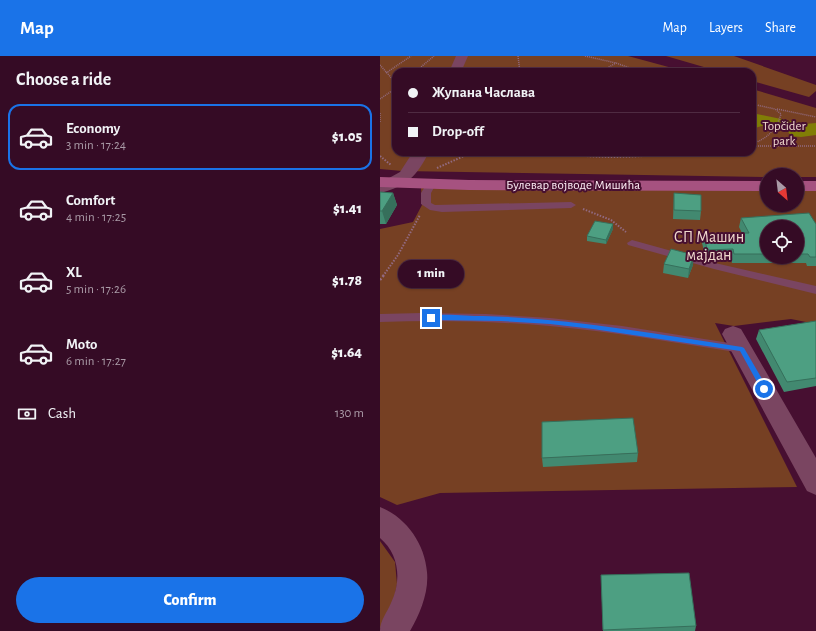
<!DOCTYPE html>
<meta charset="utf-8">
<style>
body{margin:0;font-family:"Alegreya Sans",sans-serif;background:#401932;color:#f1f3f6;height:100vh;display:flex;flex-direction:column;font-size:15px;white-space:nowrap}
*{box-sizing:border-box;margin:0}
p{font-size:13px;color:#aa9ba7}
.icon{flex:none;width:22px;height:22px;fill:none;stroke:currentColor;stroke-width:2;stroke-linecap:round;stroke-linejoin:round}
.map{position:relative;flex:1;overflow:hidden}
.sheet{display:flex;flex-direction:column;background:#350b25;width:380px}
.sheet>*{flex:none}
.top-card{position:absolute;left:12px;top:12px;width:364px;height:88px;border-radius:12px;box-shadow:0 1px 3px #0004,0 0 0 1px #4f2b42;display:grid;align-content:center;height:88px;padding:0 16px;background:#350b25}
.needle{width:26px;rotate:152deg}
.controls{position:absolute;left:380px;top:112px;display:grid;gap:8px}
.controls a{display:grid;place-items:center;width:44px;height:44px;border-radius:50%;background:#350b25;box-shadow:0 1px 3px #0004,0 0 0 1px #4f2b42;font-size:20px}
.end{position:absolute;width:18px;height:18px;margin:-9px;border:5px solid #1a73e8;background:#fff;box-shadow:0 0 0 2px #fff}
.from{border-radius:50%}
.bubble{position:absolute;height:28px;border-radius:14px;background:#350b25;box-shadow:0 1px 3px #0004,0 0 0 1px #4f2b42;font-size:13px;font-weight:800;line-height:28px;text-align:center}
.top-card b{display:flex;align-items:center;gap:14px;height:38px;font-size:15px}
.top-card b+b{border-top:1px solid #4f2b42}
.top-card i{width:10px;height:10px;background:#f1f3f6}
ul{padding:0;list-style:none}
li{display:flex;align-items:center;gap:12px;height:66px;margin:0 8px 6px;padding:0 8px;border:2px solid transparent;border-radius:12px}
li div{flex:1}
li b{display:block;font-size:15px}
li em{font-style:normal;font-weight:800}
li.current{border-color:#1a73e8}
li>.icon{width:36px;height:36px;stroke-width:1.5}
h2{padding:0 16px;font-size:18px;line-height:48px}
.pay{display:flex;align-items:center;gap:10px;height:44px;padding:0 16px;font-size:15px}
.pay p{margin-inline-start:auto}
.primary-button{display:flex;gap:8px;margin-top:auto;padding:8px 16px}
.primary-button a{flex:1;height:46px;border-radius:24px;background:#1a73e8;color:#fff;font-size:16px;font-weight:800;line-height:46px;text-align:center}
header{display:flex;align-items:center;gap:24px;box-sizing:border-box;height:56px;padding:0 20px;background:#1a73e8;color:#fff}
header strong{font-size:19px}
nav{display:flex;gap:22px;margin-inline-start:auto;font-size:14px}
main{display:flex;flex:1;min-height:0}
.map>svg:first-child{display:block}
.green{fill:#764023;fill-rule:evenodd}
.water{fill:#817e06}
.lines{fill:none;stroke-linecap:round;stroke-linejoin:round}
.path-far2{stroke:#926a81;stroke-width:1.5;stroke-dasharray:1 1;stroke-linecap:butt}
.path-far1{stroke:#926a81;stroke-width:2;stroke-dasharray:1.5 1.5;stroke-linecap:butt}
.path{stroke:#926a81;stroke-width:2.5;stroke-dasharray:2 2;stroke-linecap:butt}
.service{fill:#7a4561;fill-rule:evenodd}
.minor{fill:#7a4561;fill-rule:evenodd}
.tertiary{fill:#7a4561;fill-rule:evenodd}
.secondary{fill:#a65280;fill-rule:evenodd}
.wall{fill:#428970;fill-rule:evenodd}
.shaded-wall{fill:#366f5b}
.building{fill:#4d9f82;stroke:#366f5b}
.route{fill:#1a73e8}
.labels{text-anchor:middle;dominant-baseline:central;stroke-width:4;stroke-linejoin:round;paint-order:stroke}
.far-park-label{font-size:13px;fill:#f0d9cd;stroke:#470f31}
.far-street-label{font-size:13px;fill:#feeff6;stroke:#470f31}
.park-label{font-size:16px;fill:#f0d9cd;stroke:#470f31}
</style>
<header>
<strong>Map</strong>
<nav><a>Map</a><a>Layers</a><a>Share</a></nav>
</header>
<main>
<section class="sheet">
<h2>Choose a ride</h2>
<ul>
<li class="current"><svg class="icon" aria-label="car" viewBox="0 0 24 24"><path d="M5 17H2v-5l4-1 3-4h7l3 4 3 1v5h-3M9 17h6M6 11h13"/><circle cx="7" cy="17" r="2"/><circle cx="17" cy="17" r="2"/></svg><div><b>Economy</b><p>3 min · 17:24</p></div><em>$1.05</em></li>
<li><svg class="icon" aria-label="car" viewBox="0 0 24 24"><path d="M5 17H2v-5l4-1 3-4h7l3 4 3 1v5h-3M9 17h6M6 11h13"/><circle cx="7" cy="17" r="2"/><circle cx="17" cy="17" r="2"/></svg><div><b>Comfort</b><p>4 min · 17:25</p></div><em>$1.41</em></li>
<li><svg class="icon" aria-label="car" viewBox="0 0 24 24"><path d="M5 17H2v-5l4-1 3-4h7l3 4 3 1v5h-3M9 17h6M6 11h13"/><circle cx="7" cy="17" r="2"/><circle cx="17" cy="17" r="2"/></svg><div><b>XL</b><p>5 min · 17:26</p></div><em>$1.78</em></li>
<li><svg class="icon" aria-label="car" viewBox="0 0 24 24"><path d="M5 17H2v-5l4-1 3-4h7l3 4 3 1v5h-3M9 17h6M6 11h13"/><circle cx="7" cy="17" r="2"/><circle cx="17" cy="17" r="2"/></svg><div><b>Moto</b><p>6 min · 17:27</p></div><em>$1.64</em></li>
</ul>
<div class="pay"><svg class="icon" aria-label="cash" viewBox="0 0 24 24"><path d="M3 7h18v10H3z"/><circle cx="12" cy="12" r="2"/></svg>Cash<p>130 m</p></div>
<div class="primary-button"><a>Confirm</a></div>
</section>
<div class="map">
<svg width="436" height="575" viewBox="0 0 436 575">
<rect width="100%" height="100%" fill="#470f31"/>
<path class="green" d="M 0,0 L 248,0 L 307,16 L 16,16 L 16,96 L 372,96 L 372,33 L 436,52 L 436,121 L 417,121 L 417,119 L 387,119 L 387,121 L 22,115 L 0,113 Z
M 286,0 L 354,0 L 436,29 L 436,35 L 429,41 L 372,25 L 372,16 L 341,16 Z
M 41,132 L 387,134 L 387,149 L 417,149 L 417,134 L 436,134 L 436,268 L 411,263 L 354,270 L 335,267 L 417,431 L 60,437 L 17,449 L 0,441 L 0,173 L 33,166 L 42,149 ZM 387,171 L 417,171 L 417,201 L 387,201 Z
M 0,485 L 15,506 L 17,528 L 11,558 L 0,573 Z"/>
<path class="water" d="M 372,57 L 425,68 L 436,67 L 436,79 L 421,81 L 411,80 L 403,68 L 394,66 L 372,73 Z"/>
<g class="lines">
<path class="path-far2" d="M 138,0 L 140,16
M 205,0 L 236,7 L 261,16
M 0,9 L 16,27
M 35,16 L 54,0
M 220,16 L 236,7
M 6,17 L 31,0
M 0,43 L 16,32
M 372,48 L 395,53 L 401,58 C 396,74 388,82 372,88
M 397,53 L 436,61
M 0,57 L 0,66
M 372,80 L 377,86
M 372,90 L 436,90
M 171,96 L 176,97
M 91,97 L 93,96
M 302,97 L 311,96"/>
<path class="path-far1" d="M 171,96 C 218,104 264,101 311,96
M 0,100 L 11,109
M 57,112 L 93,96
M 203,153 L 231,164 L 246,176
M 3,220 L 18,199 L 40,159"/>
<path class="path" d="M 0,224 L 4,219"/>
<path class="service" d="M 51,125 L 56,128 L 51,137 L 51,147 L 55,149 L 191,146 L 196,149 L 191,152 L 62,156 L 50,154 L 41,148 L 41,137 L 48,126 Z
M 252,184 L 335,207 L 436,230 L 436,238 L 334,213 L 248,189 L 247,187 Z
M 42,257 L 106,258 L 170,262 L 242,270 L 362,289 L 366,290 L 368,293 L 366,296 L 362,297 C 298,287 234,276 170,270 C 113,265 57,264 0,266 L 0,258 Z"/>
<path class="minor" d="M 76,0 L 88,0 L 81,16 L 69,16 Z
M 33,96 L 49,96 C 37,120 27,130 0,137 L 0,127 L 20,116 Z
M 353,270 L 361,273 L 436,402 L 436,439 L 427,435 L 342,278 L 345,273 Z"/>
<path class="tertiary" d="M 0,451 C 26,461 45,488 47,516 C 49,536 40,558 30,575 L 0,575 C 0,564 7,557 11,547 C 22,524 19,498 0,482 Z"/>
<path class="secondary" d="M 0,121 L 89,124 L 387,125 L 387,135 L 89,134 L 0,131 Z
M 417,125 L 436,125 L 436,135 L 417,135 Z"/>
</g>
<path class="wall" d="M 0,136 L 13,137 L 17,149 L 6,168 L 0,168 Z
M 294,137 L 321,155 L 320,164 L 293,163 Z
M 361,162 L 436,168 L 436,210 L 427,210 L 426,207 L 352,207 L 351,203 L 326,203 L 322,187 L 324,178 L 362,177 L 359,171 ZM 387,171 L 417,171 L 417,201 L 387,201 Z
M 233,168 L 233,173 L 226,188 L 207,185 L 207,180 Z
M 284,208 L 313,209 L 308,222 L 283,217 Z
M 436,265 L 436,330 L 404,336 L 376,283 L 379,274 Z
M 258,397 L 257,406 L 163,411 L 162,402 Z
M 221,519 L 316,570 L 315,575 L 223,575 Z"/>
<path class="shaded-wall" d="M 13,137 L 17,149 L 6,168 L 2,155 Z
M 233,168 L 233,173 L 226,188 L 226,184 Z
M 314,199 L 313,209 L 308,222 L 309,213 Z"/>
<path class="building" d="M 0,136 L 13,137 L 2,155 L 0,155 Z
M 294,137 L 321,139 L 321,155 L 294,154 Z
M 429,157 L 436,168 L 436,201 L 430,201 L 428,198 L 417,198 L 417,171 L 387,171 L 387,198 L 354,198 L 353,193 L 327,194 L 324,178 L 369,177 L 361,162 Z
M 215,165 L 233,168 L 226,184 L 207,180 Z
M 291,193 L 314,199 L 309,213 L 284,208 Z
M 436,265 L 436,322 L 407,326 L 379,274 Z
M 253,362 L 258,397 L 162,402 L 162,366 Z
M 309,517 L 316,570 L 223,574 L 221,519 Z"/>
<path class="route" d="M 49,260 C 64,257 87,260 103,260 C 190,262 276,278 362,291 L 364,292 L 388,333 L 384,336 L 382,335 L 360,295 L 213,273 L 170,268 L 121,265 L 51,264 L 49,263 Z"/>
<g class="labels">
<g class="far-park-label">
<text x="404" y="70">Topčider<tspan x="404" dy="15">park</tspan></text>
</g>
<g class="far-street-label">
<text x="193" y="129">Булевар војводе Мишића</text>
</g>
<g class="park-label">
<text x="329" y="181">СП Машин<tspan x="329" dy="18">мајдан</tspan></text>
</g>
</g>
</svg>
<div class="controls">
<a><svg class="needle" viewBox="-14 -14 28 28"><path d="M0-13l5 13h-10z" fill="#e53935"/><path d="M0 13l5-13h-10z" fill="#aa9ba7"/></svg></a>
<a><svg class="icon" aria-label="locate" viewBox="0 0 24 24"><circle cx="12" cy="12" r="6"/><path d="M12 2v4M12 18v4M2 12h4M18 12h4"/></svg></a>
</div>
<i class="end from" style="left:384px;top:333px"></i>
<i class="end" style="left:51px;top:262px"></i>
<div class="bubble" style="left:18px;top:204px;width:66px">1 min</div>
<div class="top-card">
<b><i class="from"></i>Жупана Часлава</b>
<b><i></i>Drop-off</b>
</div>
</div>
</main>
